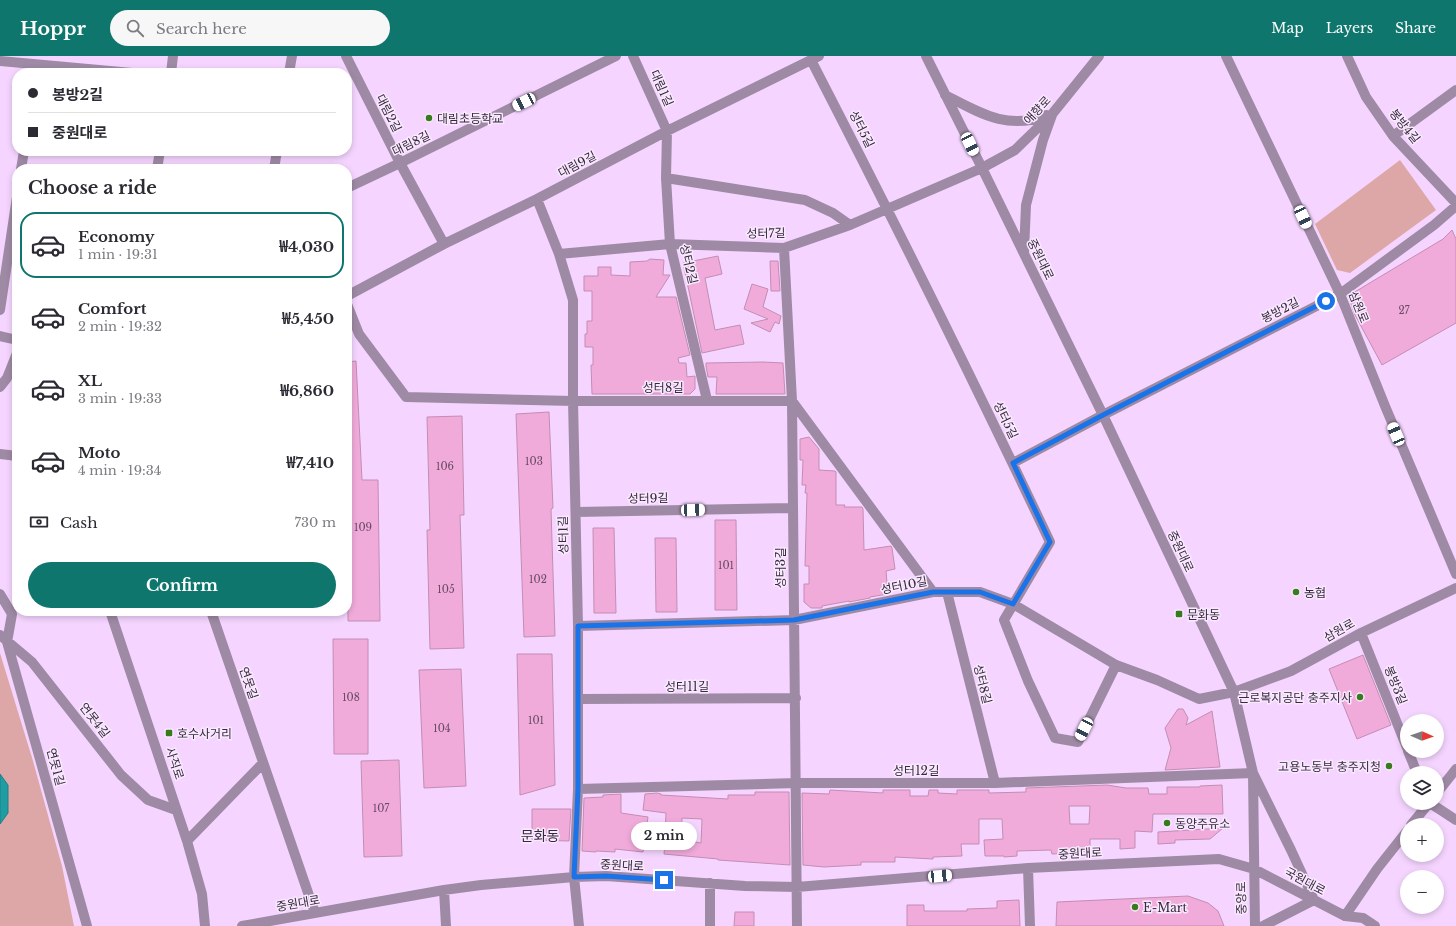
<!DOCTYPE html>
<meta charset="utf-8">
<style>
body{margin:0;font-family:"Libre Baskerville","Noto Sans KR",serif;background:#f7f7f7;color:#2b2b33;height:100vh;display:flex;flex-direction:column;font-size:15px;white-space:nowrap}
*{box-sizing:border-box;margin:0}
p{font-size:13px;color:#7c7c81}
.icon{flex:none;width:22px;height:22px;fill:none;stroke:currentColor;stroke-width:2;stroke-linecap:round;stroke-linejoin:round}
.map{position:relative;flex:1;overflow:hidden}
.drawer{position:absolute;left:12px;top:108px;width:340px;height:452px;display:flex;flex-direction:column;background:#fff;border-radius:16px;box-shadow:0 2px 6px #0003}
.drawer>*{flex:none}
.top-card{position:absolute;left:12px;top:12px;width:340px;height:88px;border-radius:16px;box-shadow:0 2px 6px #0003;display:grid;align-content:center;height:88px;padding:0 16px;background:#fff}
.needle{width:26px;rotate:92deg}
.buttons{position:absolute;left:1400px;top:658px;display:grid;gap:8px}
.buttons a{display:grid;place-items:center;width:44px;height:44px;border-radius:50%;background:#fff;box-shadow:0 2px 6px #0003;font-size:20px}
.end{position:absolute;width:18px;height:18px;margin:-9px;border:5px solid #1a73e8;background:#fff;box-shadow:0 0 0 2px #fff}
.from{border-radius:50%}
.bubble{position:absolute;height:28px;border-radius:14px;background:#fff;box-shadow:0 2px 6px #0003;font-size:13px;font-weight:700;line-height:28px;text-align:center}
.car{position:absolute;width:12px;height:24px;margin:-12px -6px;border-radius:5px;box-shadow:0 0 3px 1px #0007;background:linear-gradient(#fff 24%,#345 0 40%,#fff 0 76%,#345 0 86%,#fff 0)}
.top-card b{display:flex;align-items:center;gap:14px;height:38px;font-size:15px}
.top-card b+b{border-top:1px solid #e1e1e2}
.top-card i{width:10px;height:10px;background:#2b2b33}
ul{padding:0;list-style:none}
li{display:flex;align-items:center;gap:12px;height:66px;margin:0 8px 6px;padding:0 8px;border:2px solid transparent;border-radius:16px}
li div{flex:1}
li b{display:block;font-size:15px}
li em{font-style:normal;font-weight:700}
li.selected{border-color:#0f766e}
li>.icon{width:36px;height:36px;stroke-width:1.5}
h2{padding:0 16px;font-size:18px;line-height:48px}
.pay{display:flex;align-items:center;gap:10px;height:44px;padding:0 16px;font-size:15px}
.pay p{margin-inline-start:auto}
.button{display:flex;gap:8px;margin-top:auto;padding:8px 16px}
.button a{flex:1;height:46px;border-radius:24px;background:#0f766e;color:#fff;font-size:16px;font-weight:700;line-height:46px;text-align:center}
header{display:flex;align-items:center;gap:24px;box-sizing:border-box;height:56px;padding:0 20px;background:#0f766e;color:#fff}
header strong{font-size:19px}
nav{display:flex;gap:22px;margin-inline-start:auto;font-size:14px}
.search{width:280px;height:36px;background:#f7f7f7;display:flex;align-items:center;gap:10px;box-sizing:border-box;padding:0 14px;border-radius:22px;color:#7c7c81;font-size:15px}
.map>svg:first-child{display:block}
.green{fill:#dda7a7}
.water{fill:#1e9ea2;stroke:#267b84}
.building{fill:#f1abdb;stroke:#c38db2;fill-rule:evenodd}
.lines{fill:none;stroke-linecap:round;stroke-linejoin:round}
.minor{stroke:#9f8aa5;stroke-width:10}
.route{stroke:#1a73e8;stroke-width:5}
.poi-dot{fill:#387b1c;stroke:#f9e9fe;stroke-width:1.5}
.labels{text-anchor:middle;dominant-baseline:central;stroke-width:3;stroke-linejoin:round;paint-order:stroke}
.number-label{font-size:10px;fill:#674a64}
.street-label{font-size:12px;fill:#39293d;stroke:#f9e9fe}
.poi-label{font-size:12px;fill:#39293d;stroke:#f9e9fe;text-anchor:start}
.quarter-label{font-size:14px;fill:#39293d;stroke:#f9e9fe}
</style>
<header>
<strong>Hoppr</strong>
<div class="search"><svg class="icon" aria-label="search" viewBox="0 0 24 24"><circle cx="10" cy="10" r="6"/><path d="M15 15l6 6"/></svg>Search here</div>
<nav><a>Map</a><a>Layers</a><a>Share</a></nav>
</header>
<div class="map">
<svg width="1456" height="870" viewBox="0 0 1456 870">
<rect width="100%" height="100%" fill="#f5d5ff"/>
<path class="green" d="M 1400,104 L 1436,154 L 1350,217 L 1337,214 L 1315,168 Z
M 0,597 L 33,705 L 62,810 L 74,870 L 0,870 Z"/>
<path class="water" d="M 0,718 L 8,729 L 8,757 L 0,768 Z"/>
<path class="building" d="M 1452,174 L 1456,183 L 1456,267 L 1382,309 L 1355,259 L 1348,240 L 1443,183 Z
M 718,200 L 722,218 L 705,222 L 715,274 L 740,269 L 744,288 L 702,297 L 683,207 Z
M 650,203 L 664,204 L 663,219 L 670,219 L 656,241 L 676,241 L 690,299 L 678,302 L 679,307 L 686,307 L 687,321 L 695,320 L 695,333 L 690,338 L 592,338 L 591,309 L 593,309 L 593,291 L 585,291 L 585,278 L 587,278 L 587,265 L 592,265 L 592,235 L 584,235 L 584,220 L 598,220 L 598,211 L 611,211 L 611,219 L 630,220 L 630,206 L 647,205 Z
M 770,205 L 778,205 L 780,235 L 771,235 Z
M 752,228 L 768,233 L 763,251 L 781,260 L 779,268 L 775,266 L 770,276 L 751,267 L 768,263 L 744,253 Z
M 356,305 L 362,424 L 378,424 L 380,565 L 348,565 L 347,306 Z
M 763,306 L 783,307 L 785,338 L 716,338 L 717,321 L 708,321 L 706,310 L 706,307 Z
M 549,356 L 553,452 L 551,453 L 555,580 L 524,581 L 516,358 Z
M 462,360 L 464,459 L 460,459 L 464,592 L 430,593 L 427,474 L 430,474 L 427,361 Z
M 809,381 L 819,393 L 819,414 L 835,415 L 836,416 L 836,449 L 845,449 L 844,451 L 862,451 L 863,453 L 864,494 L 891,490 L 892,492 L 895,513 L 886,515 L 888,538 L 870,541 L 870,542 L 849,546 L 849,545 L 822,550 L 822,552 L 811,552 L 804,546 L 804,528 L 809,528 L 809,510 L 805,510 L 807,437 L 805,437 L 806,429 L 802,429 L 803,404 L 800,404 L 800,383 Z
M 715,464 L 736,464 L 737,554 L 715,554 Z
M 593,472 L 614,472 L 616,557 L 594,557 Z
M 655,482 L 676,482 L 677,556 L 656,556 Z
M 333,583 L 368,583 L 368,698 L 334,698 Z
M 517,598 L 552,598 L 555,729 L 520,739 Z
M 1363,599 L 1391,669 L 1357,683 L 1329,613 Z
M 461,613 L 466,730 L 424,732 L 419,614 Z
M 1178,653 L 1183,653 L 1188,662 L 1186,669 L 1212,655 L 1220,711 L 1165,714 L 1171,692 L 1165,672 Z
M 399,704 L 402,800 L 364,801 L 361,705 Z
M 1107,729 L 1126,732 L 1148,732 L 1149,738 L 1167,738 L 1167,731 L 1200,731 L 1200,730 L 1222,729 L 1223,758 L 1153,758 L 1152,776 L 1135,775 L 1135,792 L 1120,793 L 1120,783 L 1090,783 L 1090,795 L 1070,796 L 1071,797 L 1052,798 L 1051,794 L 1017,795 L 1017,800 L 1004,801 L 1004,800 L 985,800 L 984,784 L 1003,783 L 1002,763 L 979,763 L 979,788 L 961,788 L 962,800 L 933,801 L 933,803 L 895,801 L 895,806 L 861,806 L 861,809 L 824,811 L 803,809 L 802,737 L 829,738 L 830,734 L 883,737 L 883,734 L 910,734 L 910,740 L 928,740 L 929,734 L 938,734 L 938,737 L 957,738 L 957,734 L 989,734 L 989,737 L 1026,736 L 1026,732 ZM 1069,750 L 1090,750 L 1089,768 L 1070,768 Z
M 755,736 L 789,736 L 790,809 L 718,804 L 718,803 L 664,798 L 666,779 L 665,779 L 666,757 L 643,754 L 645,738 L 657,737 L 661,738 L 661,739 L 728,743 L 728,739 L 755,739 ZM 682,762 L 702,763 L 701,787 L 681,784 Z
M 621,738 L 621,757 L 648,761 L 643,796 L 615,793 L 615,796 L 596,795 L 596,796 L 582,795 L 584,742 L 603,741 L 603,739 Z
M 532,753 L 571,753 L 569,785 L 532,784 Z
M 1223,772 L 1210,783 L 1175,784 L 1175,787 L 1158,788 L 1158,776 Z
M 1188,840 L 1208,847 L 1218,855 L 1224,870 L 1056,870 L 1057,846 Z
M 1019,844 L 1020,870 L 907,870 L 907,849 L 924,849 L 924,855 L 967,855 L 967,853 L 997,852 L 997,845 Z
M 735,856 L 754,856 L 754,870 L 734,870 Z"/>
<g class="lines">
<path class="minor" d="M 346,0 L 400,107 L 444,188
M 633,0 L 667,75 L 666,122 L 670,188 L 707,344
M 926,0 L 982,112 L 1103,359 L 1234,636 L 1253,717 L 1255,870
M 1226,0 L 1340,238 L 1385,350 L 1456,518
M 1347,0 L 1366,41 L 1393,80 L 1456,147
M 811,4 C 893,163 973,323 1050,486 L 1004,564 L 1028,625 L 1055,682 L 1078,686 L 1116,609
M 0,5 L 132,17
M 171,17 L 173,0
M 289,17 L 292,0
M 945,39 C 980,57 1008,75 1047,59
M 1393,80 L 1456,34
M 21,113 L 24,95
M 157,113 L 160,95
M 274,113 L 277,95
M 666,122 L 805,144 L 833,157 L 850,169
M 347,132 L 400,107 L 616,0
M 537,143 L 559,198 L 573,244 L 573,345 L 578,570 L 578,733 L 574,821 L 579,870
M 784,192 L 792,345 L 797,870
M 1024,196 L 1026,149 L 1043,84 L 1052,59
M 559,198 L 670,188 L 784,192 L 850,169 L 982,112 L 1015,94 L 1053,57 L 1099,0
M 347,240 L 444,188 L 537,143 L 667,75 L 819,0
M 347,248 L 359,278 L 406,341 L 573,345 L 792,345 L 933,536
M 0,254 L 17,141
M 0,280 L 17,284
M 0,331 L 7,322 L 17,297
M 0,398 L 17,400
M 1013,407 L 1103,359 L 1340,238 L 1434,169 L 1456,150
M 576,456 L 793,452
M 947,536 L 995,727
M 0,538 L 12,558 L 7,586 L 87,870
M 110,555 L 187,785 L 202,838 L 205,870
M 211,555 L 315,857
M 578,570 L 794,564 L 933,536 L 980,536 L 1013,548 L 1116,609 L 1157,624 L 1199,643 L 1234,636 L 1291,615 L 1361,577 L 1456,532
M 1361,577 L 1407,692
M 0,579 L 32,606 L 121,719 L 148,744 L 176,754
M 578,643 L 796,642
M 1408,695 L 1417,717
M 578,733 L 796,727 L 995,727 L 1253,717 L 1291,794 L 1314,844
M 1437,737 L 1456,713
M 1430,747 L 1456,764
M 1411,769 L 1429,747
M 187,785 L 263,707
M 1028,812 L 1030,870
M 444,834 L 446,870
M 1345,860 L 1377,813 L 1407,775
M 242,870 L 444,834 L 481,829 L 574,821 L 606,820 L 745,830 L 797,831 L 1028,812 L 1219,803 L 1254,813 L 1345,860 L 1363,862 L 1375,870
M 710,870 L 710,827
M 1263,870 L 1314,844"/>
</g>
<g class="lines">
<path class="route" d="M 664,824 L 606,820 L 574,821 L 578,733 L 578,570 L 794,564 L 933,536 L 980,536 L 1013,548 L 1050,486 L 1013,407 L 1103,359 L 1326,245"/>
</g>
<g class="poi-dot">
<circle cx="429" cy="62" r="4"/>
<circle cx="1296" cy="536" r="4"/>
<rect x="1175" y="554" width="8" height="8" rx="2"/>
<circle cx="1360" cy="641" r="4"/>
<rect x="165" y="673" width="8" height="8" rx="2"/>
<circle cx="1389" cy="710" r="4"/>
<circle cx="1167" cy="767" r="4"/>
<circle cx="1135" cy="851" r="4"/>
</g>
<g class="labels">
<g class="number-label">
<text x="1404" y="254">27</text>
<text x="534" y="405">103</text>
<text x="445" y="410">106</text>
<text x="363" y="471">109</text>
<text x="726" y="509">101</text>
<text x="538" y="523">102</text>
<text x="446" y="533">105</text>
<text x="351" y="641">108</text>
<text x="536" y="664">101</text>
<text x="442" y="672">104</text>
<text x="381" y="752">107</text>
</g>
<g class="street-label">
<text transform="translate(662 32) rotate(66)">대림1길</text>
<text transform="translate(1037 54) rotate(-47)">애향로</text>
<text transform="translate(389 57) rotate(63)">대림2길</text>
<text transform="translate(1405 70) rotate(51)">봉방4길</text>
<text transform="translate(862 73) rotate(63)">성터5길</text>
<text transform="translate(411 87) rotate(-26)">대림8길</text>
<text transform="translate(577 108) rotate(-28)">대림9길</text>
<text transform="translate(766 177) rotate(-1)">성터7길</text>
<text transform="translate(1041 203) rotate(64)">중원대로</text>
<text transform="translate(689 208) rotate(77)">성터2길</text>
<text transform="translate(1359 251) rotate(68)">삼원로</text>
<text transform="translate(1280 254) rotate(-27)">봉방2길</text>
<text x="663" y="331">성터8길</text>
<text transform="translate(1006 364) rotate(64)">성터5길</text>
<text transform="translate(648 442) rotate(-1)">성터9길</text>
<text transform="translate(563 479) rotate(-91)">성터1길</text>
<text transform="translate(1181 495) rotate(65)">중원대로</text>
<text transform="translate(780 512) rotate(-90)">성터3길</text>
<text transform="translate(904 529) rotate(-11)">성터10길</text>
<text transform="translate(1339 574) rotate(-29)">삼원로</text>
<text transform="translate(249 627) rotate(71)">연못길</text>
<text transform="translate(983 628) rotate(76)">성터8길</text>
<text transform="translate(1396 629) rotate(68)">봉방3길</text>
<text x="687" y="630">성터11길</text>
<text transform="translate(95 664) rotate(52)">연못4길</text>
<text transform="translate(175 707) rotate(72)">사직로</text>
<text transform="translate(56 711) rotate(75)">연못1길</text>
<text x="916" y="714">성터12길</text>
<text transform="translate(1080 797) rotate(-3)">중원대로</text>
<text transform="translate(622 809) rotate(3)">중원대로</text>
<text transform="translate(1305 825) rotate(28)">국원대로</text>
<text transform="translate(1241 842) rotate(-91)">중앙로</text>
<text transform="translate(298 847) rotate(-10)">중원대로</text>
</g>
<g class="poi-label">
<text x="437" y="62">대림초등학교</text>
<text x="1304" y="536">농협</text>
<text x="1187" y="558">문화동</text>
<text x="1352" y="641" text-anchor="end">근로복지공단 충주지사</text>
<text x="177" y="677">호수사거리</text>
<text x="1381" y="710" text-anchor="end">고용노동부 충주지청</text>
<text x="1175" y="767">동양주유소</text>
<text x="1143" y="851">E-Mart</text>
</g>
<g class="quarter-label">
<text x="540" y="780">문화동</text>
</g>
</g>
</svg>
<div class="buttons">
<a><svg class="needle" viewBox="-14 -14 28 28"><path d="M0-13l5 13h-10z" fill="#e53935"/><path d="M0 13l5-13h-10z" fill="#7c7c81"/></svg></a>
<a><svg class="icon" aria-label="layers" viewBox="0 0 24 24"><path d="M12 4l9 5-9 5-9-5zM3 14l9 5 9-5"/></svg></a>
<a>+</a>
<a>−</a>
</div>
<i class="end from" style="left:1326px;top:245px"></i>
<i class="end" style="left:664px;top:824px"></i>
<div class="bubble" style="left:631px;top:766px;width:66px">2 min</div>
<i class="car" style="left:524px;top:46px;rotate:244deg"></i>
<i class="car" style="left:970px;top:88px;rotate:154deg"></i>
<i class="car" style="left:1303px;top:161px;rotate:155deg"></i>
<i class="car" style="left:1396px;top:378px;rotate:337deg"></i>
<i class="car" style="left:693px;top:454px;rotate:88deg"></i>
<i class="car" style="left:1084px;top:673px;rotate:207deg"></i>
<i class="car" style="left:940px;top:820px;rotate:85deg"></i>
<div class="top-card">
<b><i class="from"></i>봉방2길</b>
<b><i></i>중원대로</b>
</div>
<section class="drawer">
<h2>Choose a ride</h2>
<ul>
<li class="selected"><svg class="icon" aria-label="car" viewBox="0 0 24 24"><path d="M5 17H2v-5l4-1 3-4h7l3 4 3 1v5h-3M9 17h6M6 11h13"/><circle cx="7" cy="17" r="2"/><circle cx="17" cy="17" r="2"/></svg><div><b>Economy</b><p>1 min · 19:31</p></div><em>₩4,030</em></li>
<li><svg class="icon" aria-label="car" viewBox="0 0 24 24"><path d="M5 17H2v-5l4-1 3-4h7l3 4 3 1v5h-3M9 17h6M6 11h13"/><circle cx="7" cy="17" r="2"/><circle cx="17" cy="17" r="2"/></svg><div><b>Comfort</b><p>2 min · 19:32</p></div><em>₩5,450</em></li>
<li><svg class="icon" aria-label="car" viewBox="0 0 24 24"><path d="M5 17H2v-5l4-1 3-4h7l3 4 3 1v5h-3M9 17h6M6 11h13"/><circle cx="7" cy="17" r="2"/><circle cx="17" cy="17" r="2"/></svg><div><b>XL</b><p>3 min · 19:33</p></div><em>₩6,860</em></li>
<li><svg class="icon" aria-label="car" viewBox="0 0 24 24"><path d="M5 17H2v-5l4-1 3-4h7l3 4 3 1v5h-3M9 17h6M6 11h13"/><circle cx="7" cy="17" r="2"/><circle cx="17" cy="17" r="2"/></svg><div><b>Moto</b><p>4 min · 19:34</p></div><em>₩7,410</em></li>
</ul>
<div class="pay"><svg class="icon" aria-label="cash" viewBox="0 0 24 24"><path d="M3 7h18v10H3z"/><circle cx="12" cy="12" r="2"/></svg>Cash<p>730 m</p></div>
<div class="button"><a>Confirm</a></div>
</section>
</div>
